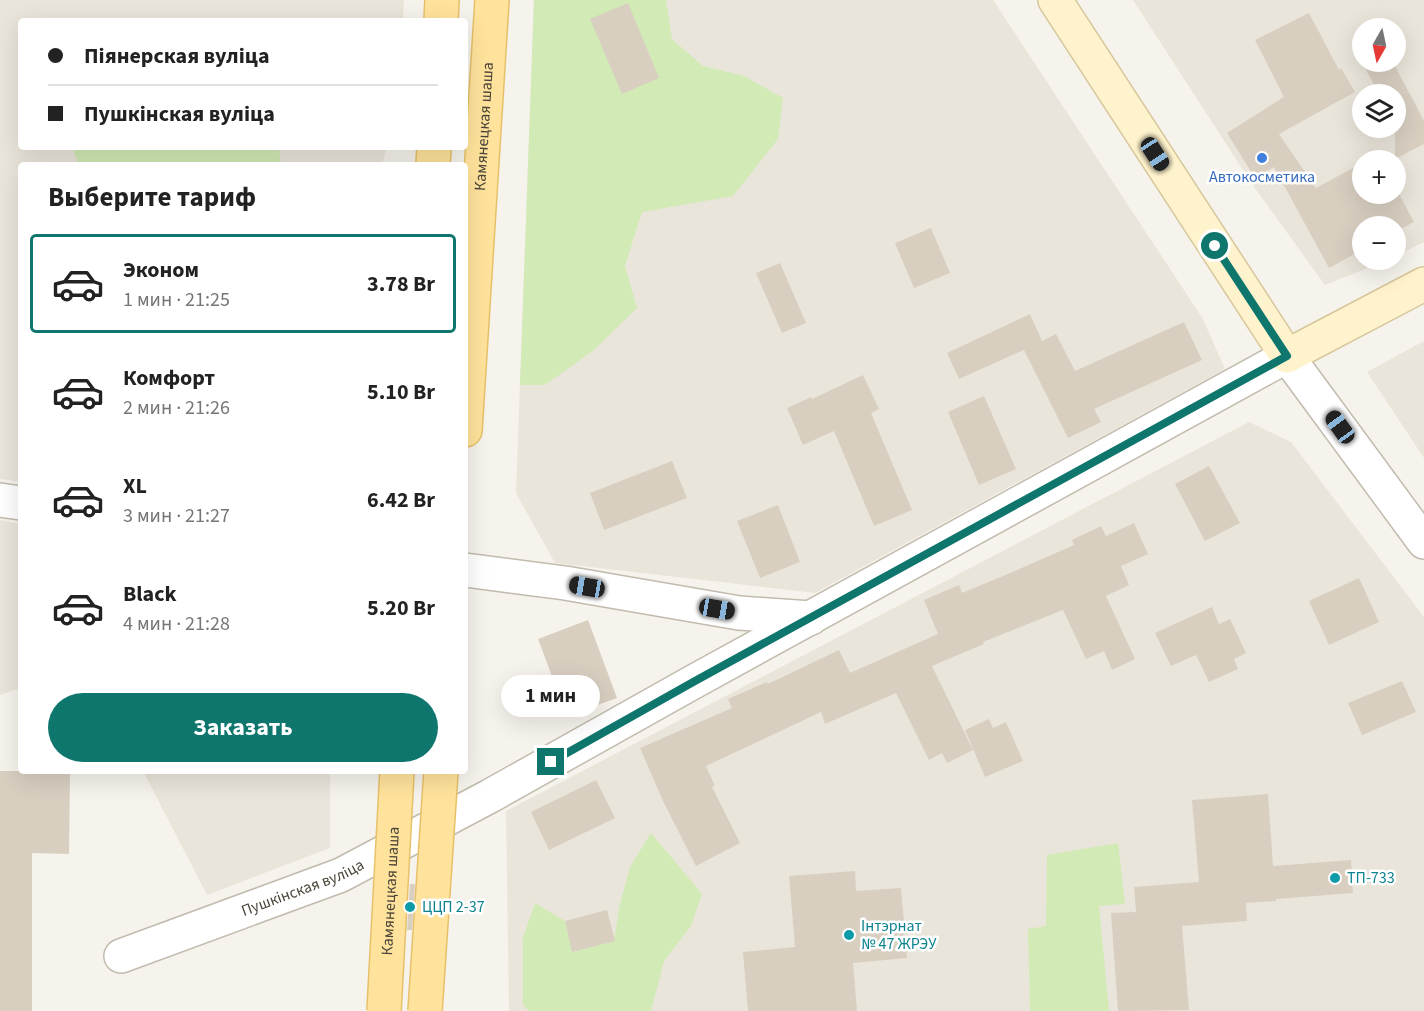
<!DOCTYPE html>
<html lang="ru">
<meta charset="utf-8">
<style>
body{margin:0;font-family:"Source Sans 3",sans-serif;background:#f6f6f6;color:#222;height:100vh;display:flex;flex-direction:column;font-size:22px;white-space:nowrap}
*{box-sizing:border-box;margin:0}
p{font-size:20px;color:#767676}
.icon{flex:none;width:33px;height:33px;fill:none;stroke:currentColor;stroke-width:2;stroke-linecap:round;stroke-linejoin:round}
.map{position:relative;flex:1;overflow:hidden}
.details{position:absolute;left:18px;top:162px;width:450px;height:612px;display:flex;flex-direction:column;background:#fff;border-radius:6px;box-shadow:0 6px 24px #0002}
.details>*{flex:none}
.banner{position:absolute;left:18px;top:18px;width:450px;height:132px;border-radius:6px;box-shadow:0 6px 24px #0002;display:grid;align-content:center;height:132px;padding:0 30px;background:#fff}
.needle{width:39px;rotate:189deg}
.buttons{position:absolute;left:1352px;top:18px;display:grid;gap:12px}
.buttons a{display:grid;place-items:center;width:54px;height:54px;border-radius:50%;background:#fff;box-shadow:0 6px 24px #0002;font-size:30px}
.end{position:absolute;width:27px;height:27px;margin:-14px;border:8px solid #0f766e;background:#fff;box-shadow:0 0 0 3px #fff}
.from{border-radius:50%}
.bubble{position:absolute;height:42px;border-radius:21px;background:#fff;box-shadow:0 6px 24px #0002;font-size:20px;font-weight:700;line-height:42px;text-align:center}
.car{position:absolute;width:18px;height:36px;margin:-18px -9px;border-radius:8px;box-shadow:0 0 4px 2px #0007;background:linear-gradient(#222 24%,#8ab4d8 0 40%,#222 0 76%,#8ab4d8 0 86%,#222 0)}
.banner b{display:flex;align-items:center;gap:21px;height:57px;font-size:22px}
.banner b+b{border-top:2px solid #e0e0e0}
.banner i{width:15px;height:15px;background:#222}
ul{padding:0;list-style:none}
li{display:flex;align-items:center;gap:18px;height:99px;margin:0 12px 9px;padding:0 18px;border:3px solid transparent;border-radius:6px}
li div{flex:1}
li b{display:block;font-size:22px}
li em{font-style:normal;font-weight:700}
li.active{border-color:#0f766e}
li>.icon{width:54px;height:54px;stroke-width:1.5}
h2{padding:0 30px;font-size:27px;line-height:72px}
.button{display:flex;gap:12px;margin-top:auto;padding:12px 30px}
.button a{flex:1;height:69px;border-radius:36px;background:#0f766e;color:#fff;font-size:24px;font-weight:700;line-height:69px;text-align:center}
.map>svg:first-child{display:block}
.residential{fill:#eae5da;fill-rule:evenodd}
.green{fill:#d2eab5}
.building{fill:#d8cfc1}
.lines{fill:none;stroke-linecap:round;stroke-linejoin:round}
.minor-casing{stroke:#c2bbae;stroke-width:36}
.tertiary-casing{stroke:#c2bbae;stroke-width:36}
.secondary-casing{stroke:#d6c79b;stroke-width:36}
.primary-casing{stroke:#e6c16a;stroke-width:36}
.minor{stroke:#fff;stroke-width:33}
.tertiary{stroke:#fff;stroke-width:33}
.secondary{stroke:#fff3cd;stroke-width:33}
.primary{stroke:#ffe39c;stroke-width:33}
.primary-bridge-casing{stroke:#e6c16a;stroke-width:36;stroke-linecap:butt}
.primary-bridge{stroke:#ffe39c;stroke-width:33}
.route{stroke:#0f766e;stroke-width:8}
.shop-dot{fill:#3f7fe0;stroke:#fff;stroke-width:2}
.culture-dot{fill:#0f9aa8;stroke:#fff;stroke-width:2}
.labels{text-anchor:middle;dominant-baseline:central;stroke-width:5;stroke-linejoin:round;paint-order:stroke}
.street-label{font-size:16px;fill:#4b4439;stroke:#fff}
.shop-label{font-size:16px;fill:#366cbe;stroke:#fff}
.culture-label{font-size:16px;fill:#0d838f;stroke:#fff;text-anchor:start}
</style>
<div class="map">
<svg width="1424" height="1011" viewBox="0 0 1424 1011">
<rect width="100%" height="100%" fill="#f6f3ec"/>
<path class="residential" d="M 0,0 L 404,0 L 403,21 L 21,21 L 21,147 L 387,147 L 382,165 L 21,165 L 21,482 L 0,479 Z
M 534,0 L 993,0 L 1203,319 L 1225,369 L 815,593 L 555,563 L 516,493 Z
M 1133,0 L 1424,0 L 1424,242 L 1395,256 L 1395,226 L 1362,226 L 1362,260 L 1388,260 L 1325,285 L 1254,187 ZM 1362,28 L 1395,28 L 1395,62 L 1362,62 ZM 1362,94 L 1395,94 L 1395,128 L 1362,128 ZM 1362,160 L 1395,160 L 1395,194 L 1362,194 Z
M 1424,341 L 1424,458 L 1367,372 Z
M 1249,422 L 1291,442 L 1424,617 L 1424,1011 L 509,1011 L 506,811 Z
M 0,520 L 21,524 L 21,688 L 0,695 Z
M 143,771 L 330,771 L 330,848 L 207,895 Z"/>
<path class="green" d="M 534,0 L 666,0 L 672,39 L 703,66 L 744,76 L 783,98 L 778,139 L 733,196 L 642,212 L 625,266 L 637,308 L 594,350 L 545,385 L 520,385 Z
M 72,147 L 281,147 L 279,149 L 281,165 L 79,165 Z
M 651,833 L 702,894 L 691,926 L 664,961 L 651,1011 L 529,1011 L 523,1005 L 523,938 L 535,903 L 565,921 L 573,952 L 614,941 L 619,908 L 630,867 Z
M 1118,843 L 1125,904 L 1099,906 L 1109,1011 L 1030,1011 L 1028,929 L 1046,926 L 1047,855 Z"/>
<path class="building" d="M 628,3 L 659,78 L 622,94 L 590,19 Z
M 1309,13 L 1339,70 L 1341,68 L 1355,92 L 1279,134 L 1316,188 L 1362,163 L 1362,194 L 1395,194 L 1395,186 L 1414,222 L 1395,232 L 1395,226 L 1362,226 L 1362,250 L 1329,268 L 1274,167 L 1255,178 L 1227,133 L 1284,97 L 1255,40 Z
M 1382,62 L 1393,62 L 1424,121 L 1424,144 L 1395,159 L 1395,94 L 1379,94 L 1366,70 Z
M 931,228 L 950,273 L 914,288 L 895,243 Z
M 780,263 L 806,323 L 782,333 L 756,273 Z
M 1030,314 L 1042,341 L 1056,334 L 1075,371 L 1184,322 L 1202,360 L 1094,409 L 1101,422 L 1068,438 L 1024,350 L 1026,349 L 959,379 L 947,353 Z
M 863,375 L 879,409 L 871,413 L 912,510 L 874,526 L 834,431 L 803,445 L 787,408 L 811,397 L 812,399 Z
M 984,396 L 1016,469 L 979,485 L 948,412 Z
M 672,461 L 687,498 L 604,530 L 590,493 Z
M 1209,466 L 1240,523 L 1205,541 L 1175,484 Z
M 778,505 L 800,562 L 760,578 L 737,521 Z
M 1134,523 L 1148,554 L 1121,566 L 1129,585 L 1106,596 L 1135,659 L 1112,670 L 1104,651 L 1086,659 L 1063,610 L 983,642 L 984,644 L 932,666 L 973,750 L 947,763 L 942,753 L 929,760 L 896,693 L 825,724 L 821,712 L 706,766 L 715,786 L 712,787 L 740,843 L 696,866 L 663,801 L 640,748 L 732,708 L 728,699 L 767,682 L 768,684 L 839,650 L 850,673 L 938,634 L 924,600 L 959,585 L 962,593 L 1015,571 L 1074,545 L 1072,540 L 1101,526 L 1106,536 Z
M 1359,578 L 1379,622 L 1329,645 L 1309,601 Z
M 1212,607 L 1219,624 L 1230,619 L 1246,653 L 1234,659 L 1238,669 L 1209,682 L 1196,655 L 1171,666 L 1155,633 Z
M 588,620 L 617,698 L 567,716 L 538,639 Z
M 1402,681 L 1416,712 L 1362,735 L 1348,703 Z
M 989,719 L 993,728 L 1006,722 L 1023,761 L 985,777 L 965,730 Z
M 0,771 L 70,771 L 69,854 L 32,853 L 32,1011 L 0,1011 Z
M 596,780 L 615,818 L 549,850 L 531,812 Z
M 1268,794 L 1273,866 L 1351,860 L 1353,893 L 1276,899 L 1276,901 L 1246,903 L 1247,921 L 1182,926 L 1189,1010 L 1118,1011 L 1111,913 L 1136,912 L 1134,887 L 1199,882 L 1192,800 Z
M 855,871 L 856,891 L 901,888 L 907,958 L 853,963 L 857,1011 L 748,1011 L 743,952 L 795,947 L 789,876 Z
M 410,884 L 415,884 L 412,930 L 407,930 Z
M 607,910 L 615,941 L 572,952 L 565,921 Z"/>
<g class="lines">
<g class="minor-casing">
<g id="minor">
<path d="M 0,500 L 21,503"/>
<path d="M 465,570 L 565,583 L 739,613 L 811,618"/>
<path id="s1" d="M 121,956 L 341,875 L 490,796 L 695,681 L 1287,356"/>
</g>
</g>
<g class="tertiary-casing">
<path id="tertiary" d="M 1287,356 L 1424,542"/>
</g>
<g class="secondary-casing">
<path id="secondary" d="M 1055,0 L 1287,356 L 1424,284"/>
</g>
<g class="primary-casing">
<g id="primary">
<path d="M 441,21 L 442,0"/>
<path d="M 433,165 L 434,147"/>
<path id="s2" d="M 465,430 L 492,0"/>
</g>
</g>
<use href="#minor" class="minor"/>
<use href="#tertiary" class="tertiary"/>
<use href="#secondary" class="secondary"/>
<use href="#primary" class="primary"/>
<g class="primary-bridge-casing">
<g id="primary-bridge">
<path id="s3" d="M 384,1011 L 397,771"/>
<path d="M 425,1011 L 441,771"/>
</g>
</g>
<use href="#primary-bridge" class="primary-bridge"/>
</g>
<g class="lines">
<path class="route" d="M 551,762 L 695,681 L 1287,356 L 1215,246"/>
</g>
<circle class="shop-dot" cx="1262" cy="158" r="6"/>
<g class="culture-dot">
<circle cx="1335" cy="878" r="6"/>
<circle cx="410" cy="907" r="6"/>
<circle cx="849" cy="935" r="6"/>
</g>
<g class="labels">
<g class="street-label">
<text stroke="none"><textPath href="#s2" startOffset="304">Камянецкая шаша</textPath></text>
<text stroke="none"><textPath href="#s1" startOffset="194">Пушкінская вуліца</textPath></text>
<text stroke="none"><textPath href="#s3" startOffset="120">Камянецкая шаша</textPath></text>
</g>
<g class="shop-label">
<text x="1262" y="177">Автокосметика</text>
</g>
<g class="culture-label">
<text x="1347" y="878">ТП-733</text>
<text x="422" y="907">ЦЦП 2-37</text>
<text x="861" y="926">Інтэрнат<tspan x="861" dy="18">№ 47 ЖРЭУ</tspan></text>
</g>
</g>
</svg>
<div class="buttons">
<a><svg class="needle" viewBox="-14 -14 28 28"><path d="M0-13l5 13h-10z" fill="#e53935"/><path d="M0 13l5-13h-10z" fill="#767676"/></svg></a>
<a><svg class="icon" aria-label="layers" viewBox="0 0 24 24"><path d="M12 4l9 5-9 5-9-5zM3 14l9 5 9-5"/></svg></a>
<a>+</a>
<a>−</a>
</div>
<i class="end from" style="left:1215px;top:246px"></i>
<i class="end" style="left:551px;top:762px"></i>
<div class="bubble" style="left:501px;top:675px;width:99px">1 мин</div>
<i class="car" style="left:1155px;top:154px;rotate:147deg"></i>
<i class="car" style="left:1340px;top:427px;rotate:324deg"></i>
<i class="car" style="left:587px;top:587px;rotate:280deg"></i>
<i class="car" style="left:717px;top:609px;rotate:100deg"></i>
<div class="banner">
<b><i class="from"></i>Піянерская вуліца</b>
<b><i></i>Пушкінская вуліца</b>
</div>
<section class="details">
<h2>Выберите тариф</h2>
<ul>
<li class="active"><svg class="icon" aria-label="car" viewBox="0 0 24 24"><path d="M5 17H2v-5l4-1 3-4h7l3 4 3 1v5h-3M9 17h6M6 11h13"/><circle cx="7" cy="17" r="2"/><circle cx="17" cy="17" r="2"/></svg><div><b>Эконом</b><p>1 мин · 21:25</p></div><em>3.78 Br</em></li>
<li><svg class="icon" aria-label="car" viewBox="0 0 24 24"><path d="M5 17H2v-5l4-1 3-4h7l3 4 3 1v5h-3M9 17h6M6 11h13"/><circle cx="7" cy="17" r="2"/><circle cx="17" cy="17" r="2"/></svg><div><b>Комфорт</b><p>2 мин · 21:26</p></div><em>5.10 Br</em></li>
<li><svg class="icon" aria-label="car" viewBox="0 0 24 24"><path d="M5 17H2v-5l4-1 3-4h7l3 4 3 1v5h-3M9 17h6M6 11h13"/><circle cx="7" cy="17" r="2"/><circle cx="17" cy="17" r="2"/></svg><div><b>XL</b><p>3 мин · 21:27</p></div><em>6.42 Br</em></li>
<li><svg class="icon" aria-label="car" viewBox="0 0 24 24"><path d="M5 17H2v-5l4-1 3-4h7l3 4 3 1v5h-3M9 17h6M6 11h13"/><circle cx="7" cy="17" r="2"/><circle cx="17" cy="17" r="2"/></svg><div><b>Black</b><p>4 мин · 21:28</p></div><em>5.20 Br</em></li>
</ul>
<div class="button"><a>Заказать</a></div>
</section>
</div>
